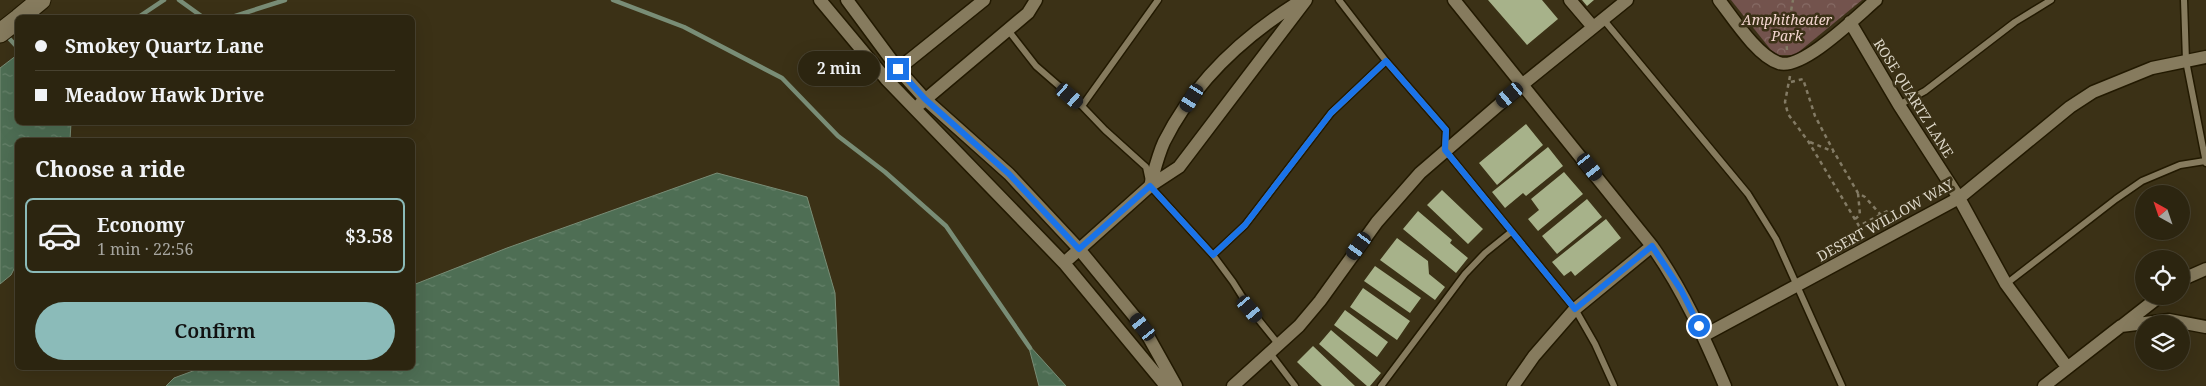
<!DOCTYPE html>
<meta charset="utf-8">
<style>
body{margin:0;font-family:"Noto Serif",serif;background:#38311e;color:#f1f3f6;height:100vh;display:flex;flex-direction:column;font-size:19px;white-space:nowrap}
*{box-sizing:border-box;margin:0}
p{font-size:16px;color:#a6a59f}
.icon{flex:none;width:28px;height:28px;fill:none;stroke:currentColor;stroke-width:2;stroke-linecap:round;stroke-linejoin:round}
.map{position:relative;flex:1;overflow:hidden}
.side{position:absolute;left:15px;top:138px;width:400px;height:232px;display:flex;flex-direction:column;background:#2c2510;border-radius:8px;box-shadow:0 5px 20px #0002,0 0 0 1px #484230}
.side>*{flex:none}
.top-card{position:absolute;left:15px;top:15px;width:400px;height:110px;border-radius:8px;box-shadow:0 5px 20px #0002,0 0 0 1px #484230;display:grid;align-content:center;height:110px;padding:0 20px;background:#2c2510}
.needle{width:32px;rotate:320deg}
.buttons{position:absolute;left:2135px;top:185px;display:grid;gap:10px}
.buttons a{display:grid;place-items:center;width:55px;height:55px;border-radius:50%;background:#2c2510;box-shadow:0 5px 20px #0002,0 0 0 1px #484230;font-size:25px}
.end{position:absolute;width:22px;height:22px;margin:-11px;border:6px solid #1a73e8;background:#fff;box-shadow:0 0 0 2px #fff}
.from{border-radius:50%}
.bubble{position:absolute;height:35px;border-radius:18px;background:#2c2510;box-shadow:0 5px 20px #0002,0 0 0 1px #484230;font-size:16px;font-weight:600;line-height:35px;text-align:center}
.car{position:absolute;width:15px;height:30px;margin:-15px -8px;border-radius:6px;box-shadow:0 0 4px 1px #0007;background:linear-gradient(#222 24%,#8ab4d8 0 40%,#222 0 76%,#8ab4d8 0 86%,#222 0)}
.top-card b{display:flex;align-items:center;gap:18px;height:48px;font-size:19px}
.top-card b+b{border-top:1px solid #484230}
.top-card i{width:12px;height:12px;background:#f1f3f6}
ul{padding:0;list-style:none}
li{display:flex;align-items:center;gap:15px;height:75px;margin:0 10px 8px;padding:0 10px;border:2px solid transparent;border-radius:8px}
li div{flex:1}
li b{display:block;font-size:19px}
li em{font-style:normal;font-weight:600}
li.selected{border-color:#8bbbb9}
li>.icon{width:45px;height:45px;stroke-width:1.5}
h2{padding:0 20px;font-size:22px;line-height:60px}
.button{display:flex;gap:10px;margin-top:auto;padding:10px 20px}
.button a{flex:1;height:58px;border-radius:30px;background:#8bbbb9;color:#111;font-size:20px;font-weight:600;line-height:58px;text-align:center}
.map>svg:first-child{display:block}
.park{fill:url(#park-crowns)}
.water{fill:url(#water-ripples);stroke:#798d76}
.lines{fill:none;stroke-linecap:round;stroke-linejoin:round}
.stream{stroke:#798d76;stroke-width:4.5}
.building{fill:#a7b28a}
.lane-casing{stroke:#221900;stroke-width:9}
.street-casing{stroke:#221900;stroke-width:15}
.secondary-casing{stroke:#221900;stroke-width:21}
.path{stroke:#837b65;stroke-width:2.5;stroke-dasharray:4 4;stroke-linecap:butt}
.lane{stroke:#867b5e;stroke-width:6}
.street{stroke:#867b5e;stroke-width:12}
.secondary{stroke:#867b5e;stroke-width:19}
.route{stroke:#1a73e8;stroke-width:6}
.labels{text-anchor:middle;dominant-baseline:central;stroke-width:5;stroke-linejoin:round;paint-order:stroke}
.park-label{font-size:14px;font-style:italic;fill:#f5d7d1;stroke:#3b3116}
.street-label{font-size:14px;fill:#dcd6c7;stroke:#3b3116}
</style>
<div class="map">
<svg width="2206" height="386" viewBox="0 0 2206 386">
<defs>
<pattern id="park-crowns" width="20" height="18" patternUnits="userSpaceOnUse" patternTransform="scale(1.25)"><rect width="20" height="18" fill="#73534d"/><path d="M2 6a3 3 0 1 1 6 0M12 15a3 3 0 1 1 6 0" fill="none" stroke="#866b65"/></pattern>
<pattern id="water-ripples" width="26" height="14" patternUnits="userSpaceOnUse" patternTransform="scale(1.25)"><rect width="26" height="14" fill="#4e6e54"/><path d="M2 4q2-2 4 0t4 0M15 11q2-2 4 0t4 0" fill="none" stroke="#67826b"/></pattern>
</defs>
<rect width="100%" height="100%" fill="#3b3116"/>
<path class="park" d="M 1731,0 L 1862,0 L 1795,55 L 1779,55 L 1771,50 Z"/>
<path class="water" d="M 17,55 L 18,122 L 71,123 L 70,140 L 18,140 L 17,263 L 11,275 L 0,284 L 0,68 Z
M 717,173 L 807,197 L 835,293 L 839,386 L 166,386 L 174,378 L 201,368 L 412,368 L 413,285 L 507,248 Z
M 1028,344 L 1066,386 L 1039,386 Z"/>
<g class="lines">
<path class="stream" d="M 179,0 L 204,18
M 613,0 L 684,27 L 782,78 L 838,136 L 885,172 L 946,226 L 1030,348
M 137,18 L 164,0
M 229,18 L 285,0
M 6,35 L 18,48"/>
</g>
<path class="building" d="M 1488,0 L 1542,0 L 1558,19 L 1527,45 Z
M 1582,0 L 1594,0 L 1587,6 Z
M 1526,124 L 1543,145 L 1497,185 L 1479,163 Z
M 1548,147 L 1563,166 L 1526,196 L 1523,193 L 1505,208 L 1492,192 Z
M 1564,172 L 1583,194 L 1538,231 L 1528,219 L 1539,210 L 1531,199 Z
M 1442,190 L 1483,229 L 1468,244 L 1427,205 Z
M 1587,199 L 1602,217 L 1557,254 L 1542,236 Z
M 1418,211 L 1452,240 L 1450,243 L 1468,258 L 1456,273 L 1403,229 Z
M 1606,219 L 1621,238 L 1575,276 L 1571,271 L 1564,276 L 1552,262 Z
M 1397,238 L 1428,261 L 1429,274 L 1445,287 L 1435,300 L 1380,260 Z
M 1375,266 L 1421,298 L 1410,313 L 1364,281 Z
M 1363,288 L 1410,321 L 1397,340 L 1350,307 Z
M 1345,310 L 1388,342 L 1377,357 L 1334,325 Z
M 1331,330 L 1381,373 L 1370,386 L 1367,386 L 1319,344 Z
M 1313,346 L 1355,386 L 1322,386 L 1297,362 Z"/>
<g class="lines">
<g class="lane-casing">
<path id="lane" d="M 1339,0 L 1386,61 L 1446,130 L 1445,150 L 1575,309 L 1595,344 L 1614,386
M 2184,0 L 2186,61 L 2206,163
M 1603,19 L 1748,194 L 1776,239 L 1842,386
M 1008,30 L 1036,66 L 1082,106 L 1105,130 L 1146,167 L 1150,186 L 1213,255 L 1233,282 L 1250,309 L 1279,345
M 1899,105 L 1925,91 L 2015,22 L 2051,0
M 1082,106 L 1158,0
M 1213,255 L 1245,225 L 1331,113 L 1386,61
M 2006,284 L 2116,199 L 2142,181 L 2180,165 L 2205,161
M 1270,353 L 1295,386
M 1381,386 L 1465,274 L 1485,253 L 1511,232"/>
</g>
<g class="street-casing">
<path id="street" d="M 820,0 L 886,79 L 1064,263 L 1166,386
M 847,0 L 898,69 L 925,99 L 1009,174 L 1079,249 L 1143,327 L 1176,386
M 1454,0 L 1652,246 C 1683,290 1704,337 1725,386
M 1570,0 L 1593,27
M 1719,0 C 1733,18 1757,56 1779,63 C 1802,71 1858,15 1876,0
M 1850,22 L 1899,105 L 1959,198 L 2006,284 L 2067,367
M 892,74 L 984,0
M 920,104 L 1028,13 L 1036,0
M 1150,186 C 1154,172 1158,155 1164,142 C 1194,82 1245,35 1302,0
M 1064,263 L 1150,186 L 1179,167 L 1306,0
M 2181,280 L 2206,269
M 2123,325 L 2160,296
M 1703,336 L 1959,198 L 2070,107 L 2093,92 L 2152,68 L 2206,57
M 1233,386 L 1299,326 L 1320,301 L 1377,222 L 1420,173 L 1523,84 L 1627,0
M 1513,386 L 1534,356 L 1575,309 L 1652,246
M 2044,386 L 2121,326 L 2169,320 L 2206,327"/>
</g>
<g class="secondary-casing">
<path id="secondary" d="M 19,18 L 41,0
M 0,33 L 18,19"/>
</g>
<path class="path" d="M 1787,50 L 1786,39 L 1793,0
M 1790,76 L 1785,102 L 1788,114 L 1808,141 L 1859,226 L 1889,210
M 1791,82 L 1803,79 L 1815,116 L 1834,152 L 1858,193 L 1865,197 L 1881,215
M 1810,142 L 1834,152
M 1855,219 L 1860,215 L 1858,193"/>
<use href="#lane" class="lane"/>
<use href="#street" class="street"/>
<use href="#secondary" class="secondary"/>
</g>
<g class="lines">
<path class="route" d="M 898,69 L 925,99 L 1009,174 L 1079,249 L 1150,186 L 1213,255 L 1245,225 L 1331,113 L 1386,61 L 1446,130 L 1445,150 L 1575,309 L 1652,246 L 1681,290 L 1699,326"/>
</g>
<g class="labels">
<g class="park-label">
<text x="1787" y="19">Amphitheater<tspan x="1787" dy="16">Park</tspan></text>
</g>
<g class="street-label">
<text transform="translate(1914 98) rotate(58)">ROSE QUARTZ LANE</text>
<text transform="translate(1885 220) rotate(-29)">DESERT WILLOW WAY</text>
</g>
</g>
</svg>
<div class="buttons">
<a><svg class="needle" viewBox="-14 -14 28 28"><path d="M0-13l5 13h-10z" fill="#e53935"/><path d="M0 13l5-13h-10z" fill="#a6a59f"/></svg></a>
<a><svg class="icon" aria-label="locate" viewBox="0 0 24 24"><circle cx="12" cy="12" r="6"/><path d="M12 2v4M12 18v4M2 12h4M18 12h4"/></svg></a>
<a><svg class="icon" aria-label="layers" viewBox="0 0 24 24"><path d="M12 4l9 5-9 5-9-5zM3 14l9 5 9-5"/></svg></a>
</div>
<i class="end from" style="left:1699px;top:326px"></i>
<i class="end" style="left:898px;top:69px"></i>
<div class="bubble" style="left:798px;top:51px;width:82px">2 min</div>
<i class="car" style="left:1510px;top:95px;rotate:230deg"></i>
<i class="car" style="left:1070px;top:96px;rotate:131deg"></i>
<i class="car" style="left:1192px;top:98px;rotate:212deg"></i>
<i class="car" style="left:1590px;top:167px;rotate:141deg"></i>
<i class="car" style="left:1359px;top:246px;rotate:216deg"></i>
<i class="car" style="left:1250px;top:309px;rotate:140deg"></i>
<i class="car" style="left:1143px;top:327px;rotate:321deg"></i>
<div class="top-card">
<b><i class="from"></i>Smokey Quartz Lane</b>
<b><i></i>Meadow Hawk Drive</b>
</div>
<section class="side">
<h2>Choose a ride</h2>
<ul>
<li class="selected"><svg class="icon" aria-label="car" viewBox="0 0 24 24"><path d="M5 17H2v-5l4-1 3-4h7l3 4 3 1v5h-3M9 17h6M6 11h13"/><circle cx="7" cy="17" r="2"/><circle cx="17" cy="17" r="2"/></svg><div><b>Economy</b><p>1 min · 22:56</p></div><em>$3.58</em></li>
</ul>
<div class="button"><a>Confirm</a></div>
</section>
</div>
